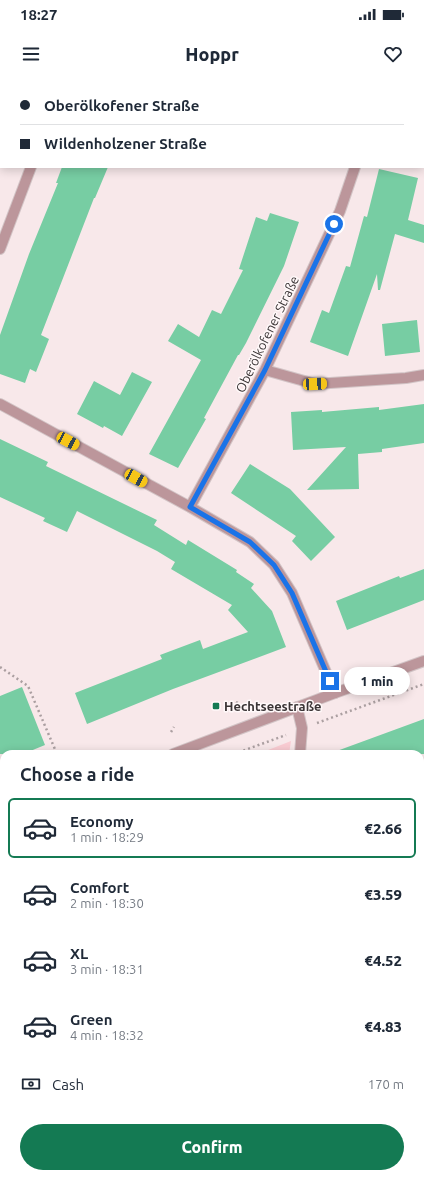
<!DOCTYPE html>
<meta charset="utf-8">
<style>
body{margin:0;font-family:Ubuntu,sans-serif;background:#f2f2f3;color:#1f2937;height:100vh;display:flex;flex-direction:column;font-size:15px;white-space:nowrap}
*{box-sizing:border-box;margin:0}
p{font-size:13px;color:#747a83}
.icon{flex:none;width:22px;height:22px;fill:none;stroke:currentColor;stroke-width:2;stroke-linecap:round;stroke-linejoin:round}
.map{position:relative;flex:1;overflow:hidden}
.sheet{position:absolute;left:0px;top:670px;width:424px;height:428px;display:flex;flex-direction:column;background:#fff;border-radius:12px 12px 0 0;box-shadow:0 2px 10px #0003}
.sheet>*{flex:none}
.banner{position:absolute;left:0px;top:0px;width:424px;height:88px;box-shadow:0 2px 10px #0003;display:grid;align-content:center;height:88px;padding:0 20px;background:#fff}
.end{position:absolute;width:18px;height:18px;margin:-9px;border:5px solid #1a73e8;background:#fff;box-shadow:0 0 0 2px #fff}
.from{border-radius:50%}
.bubble{position:absolute;height:28px;border-radius:14px;background:#fff;box-shadow:0 2px 10px #0003;font-size:13px;font-weight:800;line-height:28px;text-align:center}
.car{position:absolute;width:12px;height:24px;margin:-12px -6px;border-radius:5px;box-shadow:0 0 3px 1px #0007;background:linear-gradient(#f5c518 24%,#345 0 40%,#f5c518 0 76%,#345 0 86%,#f5c518 0)}
.banner b{display:flex;align-items:center;gap:14px;height:38px;font-size:15px}
.banner b+b{border-top:1px solid #e0e1e3}
.banner i{width:10px;height:10px;background:#1f2937}
ul{padding:0;list-style:none}
li{display:flex;align-items:center;gap:12px;height:60px;margin:0 8px 6px;padding:0 12px;border:2px solid transparent;border-radius:6px}
li div{flex:1}
li b{display:block;font-size:15px}
li em{font-style:normal;font-weight:800}
li.active{border-color:#147a53}
li>.icon{width:36px;height:36px;stroke-width:1.5}
h2{padding:0 20px;font-size:18px;line-height:48px}
.pay{display:flex;align-items:center;gap:10px;height:44px;padding:0 20px;font-size:15px}
.pay p{margin-inline-start:auto}
.primary-button{display:flex;gap:8px;margin-top:auto;padding:8px 20px}
.primary-button a{flex:1;height:46px;border-radius:24px;background:#147a53;color:#fff;font-size:16px;font-weight:800;line-height:46px;text-align:center}
.status{display:flex;justify-content:space-between;align-items:center;height:28px;padding:0 20px;background:#fff;direction:ltr}
.status svg{height:11px;fill:currentColor}
header{display:flex;justify-content:space-between;align-items:center;height:52px;padding:0 20px;background:#fff;font-size:18px;font-weight:800}
.map>svg:first-child{display:block}
.green{fill:#faccd3}
.building{fill:#77cda3}
.lines{fill:none;stroke-linecap:round;stroke-linejoin:round}
.minor-casing{stroke:#d2c4c6;stroke-width:12}
.tertiary-casing{stroke:#d2c4c6;stroke-width:12}
.path{stroke:#ab9fa1;stroke-width:2.5;stroke-dasharray:2 3;stroke-linecap:butt}
.minor{stroke:#bc969b;stroke-width:10}
.tertiary{stroke:#bc969b;stroke-width:10}
.route{stroke:#1a73e8;stroke-width:5}
.poi-dot{fill:#147a53;stroke:#fff8f9;stroke-width:1.5}
.labels{text-anchor:middle;dominant-baseline:central;stroke-width:3;stroke-linejoin:round;paint-order:stroke}
.street-label{font-size:13px;fill:#3b3536;stroke:#fff8f9}
.poi-label{font-size:13px;font-weight:bold;fill:#3b3536;stroke:#fff8f9;text-anchor:start}
</style>
<div class="status"><b>18:27</b><svg viewBox="0 0 49 12"><path d="M0 12V9h3v3zM5 12V6h3v6zM10 12V3h3v9zM15 12V0h3v12zM26 1h20v11H26zM47 4h2v5h-2z"/></svg></div>
<header><svg class="icon" aria-label="menu" viewBox="0 0 24 24"><path d="M4 6h16M4 12h16M4 18h16"/></svg>Hoppr<svg class="icon" aria-label="heart" viewBox="0 0 24 24"><path d="M12 20l-8-8c-3-5 5-10 8-4 3-6 11-1 8 4z"/></svg></header>
<div class="map">
<svg width="424" height="1098" viewBox="0 0 424 1098">
<rect width="100%" height="100%" fill="#f8e8ea"/>
<path class="green" d="M 291,661 L 289,674 L 258,674 Z
M 4,774 L 4,897 L 0,897 L 0,776 Z"/>
<path class="building" d="M 62,87 L 108,87 L 95,118 L 94,118 L 41,255 L 49,259 L 36,292 L 30,289 L 25,303 L 0,294 L 0,255 L 29,174 L 58,103 L 56,103 Z
M 379,89 L 418,98 L 408,140 L 424,145 L 424,163 L 395,154 L 380,210 L 378,210 L 377,194 L 348,276 L 310,262 L 322,230 L 329,233 L 346,186 L 350,187 L 364,136 L 367,137 Z
M 270,133 L 299,142 L 284,186 L 246,263 L 239,275 L 238,275 L 204,338 L 206,339 L 178,388 L 149,374 L 201,280 L 168,261 L 178,244 L 199,257 L 212,230 L 221,234 L 243,190 L 239,189 L 256,137 L 267,141 Z
M 417,240 L 420,272 L 385,276 L 382,244 Z
M 132,292 L 152,302 L 122,356 L 104,346 L 103,348 L 77,334 L 94,301 L 120,315 Z
M 424,324 L 424,363 L 382,369 L 382,372 L 358,374 L 359,409 L 307,410 L 346,367 L 293,370 L 291,332 L 322,330 L 322,332 L 379,327 L 379,330 Z
M 0,359 L 48,382 L 46,386 L 157,440 L 154,445 L 186,465 L 188,460 L 237,490 L 236,492 L 254,504 L 251,508 L 272,531 L 286,567 L 173,609 L 87,644 L 75,613 L 162,579 L 160,575 L 200,560 L 203,569 L 248,552 L 228,530 L 232,525 L 171,489 L 175,482 L 157,471 L 77,431 L 67,452 L 43,441 L 45,438 L 0,417 Z
M 250,384 L 290,409 L 335,457 L 311,481 L 292,461 L 296,456 L 231,413 Z
M 424,489 L 424,520 L 347,550 L 336,521 L 399,496 L 400,498 Z
M 22,607 L 45,665 L 23,674 L 0,674 L 0,616 Z
M 424,639 L 424,674 L 334,674 L 334,672 Z"/>
<g class="lines">
<g class="minor-casing">
<path id="minor" d="M 64,1 L 64,0
M 377,1 L 378,0
M 0,169 L 31,87
M 265,290 L 315,304 L 406,298 L 424,295
M 0,324 L 190,427 L 250,462 L 274,485 L 292,513 L 335,613
M 190,427 L 265,290 L 340,131 L 355,87
M 297,627 L 302,648 L 300,674
M 0,910 L 4,911
M 247,1098 L 247,1094"/>
</g>
<g class="tertiary-casing">
<path id="tertiary" d="M 173,674 L 335,613 L 424,581
M 0,745 L 4,743"/>
</g>
<path class="path" d="M 0,587 L 28,606 L 57,674
M 236,622 L 240,624
M 317,643 L 424,604
M 171,652 L 174,647
M 234,674 L 286,655
M 0,767 L 4,765"/>
<use href="#minor" class="minor"/>
<use href="#tertiary" class="tertiary"/>
</g>
<g class="lines">
<path class="route" d="M 330,601 L 292,513 L 274,485 L 250,462 L 190,427 L 265,290 L 334,144"/>
</g>
<rect class="poi-dot" x="212" y="622" width="8" height="8" rx="2"/>
<g class="labels">
<g class="street-label">
<text transform="translate(267 254) rotate(-64)">Oberölkofener Straße</text>
</g>
<g class="poi-label">
<text x="224" y="626">Hechtseestraße</text>
</g>
</g>
</svg>
<i class="end from" style="left:334px;top:144px"></i>
<i class="end" style="left:330px;top:601px"></i>
<div class="bubble" style="left:344px;top:587px;width:66px">1 min</div>
<i class="car" style="left:315px;top:304px;rotate:87deg"></i>
<i class="car" style="left:68px;top:361px;rotate:118deg"></i>
<i class="car" style="left:136px;top:398px;rotate:119deg"></i>
<div class="banner">
<b><i class="from"></i>Oberölkofener Straße</b>
<b><i></i>Wildenholzener Straße</b>
</div>
<section class="sheet">
<h2>Choose a ride</h2>
<ul>
<li class="active"><svg class="icon" aria-label="car" viewBox="0 0 24 24"><path d="M5 17H2v-5l4-1 3-4h7l3 4 3 1v5h-3M9 17h6M6 11h13"/><circle cx="7" cy="17" r="2"/><circle cx="17" cy="17" r="2"/></svg><div><b>Economy</b><p>1 min · 18:29</p></div><em>€2.66</em></li>
<li><svg class="icon" aria-label="car" viewBox="0 0 24 24"><path d="M5 17H2v-5l4-1 3-4h7l3 4 3 1v5h-3M9 17h6M6 11h13"/><circle cx="7" cy="17" r="2"/><circle cx="17" cy="17" r="2"/></svg><div><b>Comfort</b><p>2 min · 18:30</p></div><em>€3.59</em></li>
<li><svg class="icon" aria-label="car" viewBox="0 0 24 24"><path d="M5 17H2v-5l4-1 3-4h7l3 4 3 1v5h-3M9 17h6M6 11h13"/><circle cx="7" cy="17" r="2"/><circle cx="17" cy="17" r="2"/></svg><div><b>XL</b><p>3 min · 18:31</p></div><em>€4.52</em></li>
<li><svg class="icon" aria-label="car" viewBox="0 0 24 24"><path d="M5 17H2v-5l4-1 3-4h7l3 4 3 1v5h-3M9 17h6M6 11h13"/><circle cx="7" cy="17" r="2"/><circle cx="17" cy="17" r="2"/></svg><div><b>Green</b><p>4 min · 18:32</p></div><em>€4.83</em></li>
</ul>
<div class="pay"><svg class="icon" aria-label="cash" viewBox="0 0 24 24"><path d="M3 7h18v10H3z"/><circle cx="12" cy="12" r="2"/></svg>Cash<p>170 m</p></div>
<div class="primary-button"><a>Confirm</a></div>
</section>
</div>
